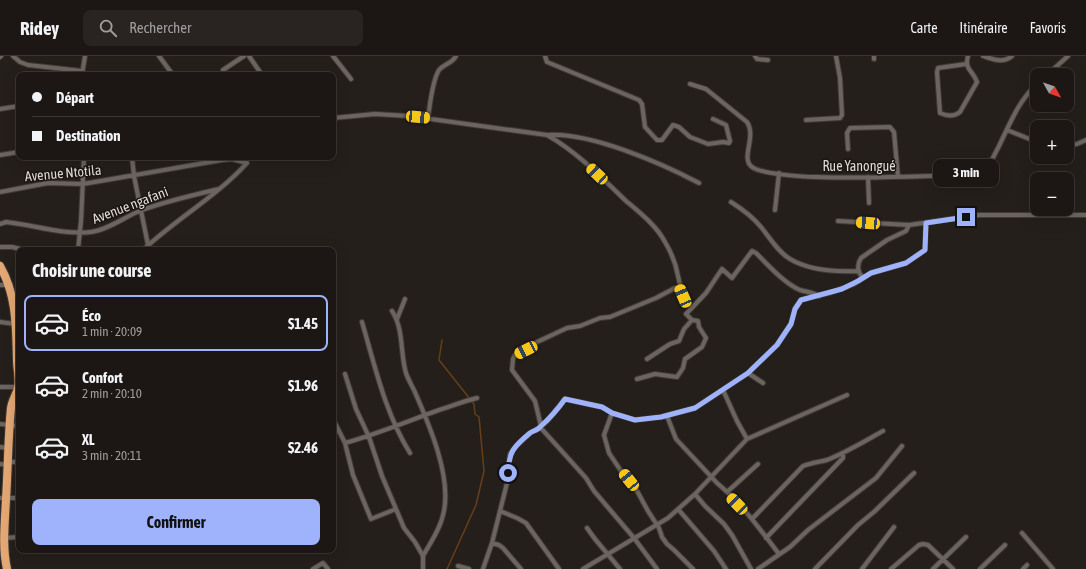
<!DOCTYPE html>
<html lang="fr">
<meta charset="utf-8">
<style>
body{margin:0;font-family:"Asap Condensed",sans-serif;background:#292422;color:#f1f3f6;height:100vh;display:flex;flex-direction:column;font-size:15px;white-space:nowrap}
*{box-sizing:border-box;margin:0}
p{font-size:13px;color:#a09fa0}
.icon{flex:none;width:22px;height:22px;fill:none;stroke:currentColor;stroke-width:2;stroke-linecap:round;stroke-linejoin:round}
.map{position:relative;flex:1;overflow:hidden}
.panel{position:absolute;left:16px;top:191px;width:320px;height:306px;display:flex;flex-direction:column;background:#1c1714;border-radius:8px;box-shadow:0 4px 16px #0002,0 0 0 1px #3a3634}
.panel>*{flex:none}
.guide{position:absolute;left:16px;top:16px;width:320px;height:88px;border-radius:8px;box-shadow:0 4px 16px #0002,0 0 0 1px #3a3634;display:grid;align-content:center;height:88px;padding:0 16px;background:#1c1714}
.needle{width:26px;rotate:130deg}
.tools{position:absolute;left:1030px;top:12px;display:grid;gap:8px}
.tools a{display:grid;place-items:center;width:44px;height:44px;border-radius:8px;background:#1c1714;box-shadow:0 4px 16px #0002,0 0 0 1px #3a3634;font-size:20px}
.end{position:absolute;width:18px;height:18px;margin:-9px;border:5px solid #9fb3fd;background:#111;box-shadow:0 0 0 2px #111}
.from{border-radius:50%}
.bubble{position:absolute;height:28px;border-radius:8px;background:#1c1714;box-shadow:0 4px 16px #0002,0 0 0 1px #3a3634;font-size:13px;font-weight:700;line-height:28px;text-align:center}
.car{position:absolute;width:12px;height:24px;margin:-12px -6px;border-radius:5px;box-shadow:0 0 3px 1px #0007;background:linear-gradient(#f5c518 24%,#345 0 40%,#f5c518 0 76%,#345 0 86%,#f5c518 0)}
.guide b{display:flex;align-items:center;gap:14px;height:38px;font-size:15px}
.guide b+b{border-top:1px solid #3a3634}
.guide i{width:10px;height:10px;background:#f1f3f6}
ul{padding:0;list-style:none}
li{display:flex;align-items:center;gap:12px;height:56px;margin:0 8px 6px;padding:0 8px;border:2px solid transparent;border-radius:8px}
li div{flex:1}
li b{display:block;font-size:15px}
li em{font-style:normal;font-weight:700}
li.active{border-color:#9fb3fd}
li>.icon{width:36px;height:36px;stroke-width:1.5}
h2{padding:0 16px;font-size:18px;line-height:48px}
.cta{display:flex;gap:8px;margin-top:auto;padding:8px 16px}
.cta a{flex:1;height:46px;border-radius:8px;background:#9fb3fd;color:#111;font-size:16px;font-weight:700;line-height:46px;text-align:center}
header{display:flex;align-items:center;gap:24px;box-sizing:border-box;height:56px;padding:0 20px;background:#1c1714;border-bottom:1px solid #3a3634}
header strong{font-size:19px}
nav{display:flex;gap:22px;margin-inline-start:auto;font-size:14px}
.search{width:280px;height:36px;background:#292422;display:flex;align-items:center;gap:10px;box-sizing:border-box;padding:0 14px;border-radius:8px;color:#a09fa0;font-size:15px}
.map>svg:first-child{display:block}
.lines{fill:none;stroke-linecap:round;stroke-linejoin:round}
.stream{stroke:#663f18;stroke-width:1.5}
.street-casing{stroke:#403b38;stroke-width:6}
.highway-casing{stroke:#403b38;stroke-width:10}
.street{stroke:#6b645f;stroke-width:4}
.highway{stroke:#e3a874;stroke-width:8}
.route{stroke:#9fb3fd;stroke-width:5}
.labels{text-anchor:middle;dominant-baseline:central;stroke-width:3;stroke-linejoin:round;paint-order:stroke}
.street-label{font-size:14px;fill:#dfdbd8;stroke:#1b1612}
</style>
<header>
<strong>Ridey</strong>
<div class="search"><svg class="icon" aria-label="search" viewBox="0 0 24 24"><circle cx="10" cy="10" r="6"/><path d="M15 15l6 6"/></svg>Rechercher</div>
<nav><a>Carte</a><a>Itinéraire</a><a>Favoris</a></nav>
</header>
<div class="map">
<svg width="1086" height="513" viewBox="0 0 1086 513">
<rect width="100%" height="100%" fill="#251f1b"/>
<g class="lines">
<path class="stream" d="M 442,284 L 439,304 L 474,348 L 475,358 L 479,361 L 484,415 L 476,449 L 447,513"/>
<g class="street-casing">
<path id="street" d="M 13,0 L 20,6 L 28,9 L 82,15
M 159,0 L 173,19
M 249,0 L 262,19
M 333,0 L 351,23
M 545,0 L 547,6 L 639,44 L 642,48 L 645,71 L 657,84 L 662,84 L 673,69 L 679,71 L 690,81 L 708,88 L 723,86 L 729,87 L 730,85 L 726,69 L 713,63
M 755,0 L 757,3 L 768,4
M 874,0 L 874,3
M 983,0 C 993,3 1003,8 1012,0
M 0,1 L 1,0
M 966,8 L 938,12 L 937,16 L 940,57 C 947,60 954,61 960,56 L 977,26 C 973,14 964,14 968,0
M 223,14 L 244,0
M 82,19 L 85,0
M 1047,19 L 1068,0
M 690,28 L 706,33 L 747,66 C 757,81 740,102 752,111 C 761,118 804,121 817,121 C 839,122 975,122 985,113 C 991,108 994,99 998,92 C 1009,70 1018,45 1037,28
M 0,53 L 19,50
M 333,62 L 375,58 L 409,60 L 547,79 C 590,76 661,107 699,127
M 428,62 C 430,49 432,25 439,14 C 444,8 453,7 456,0
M 806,64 L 840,62 L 842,59 L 840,22 L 836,0
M 1007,74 L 1037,86
M 547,79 C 577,96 601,121 625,144 C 639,156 656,169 665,186 C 671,196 676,208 678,220 C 680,227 680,233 683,240
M 1067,89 L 1077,88 L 1086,84
M 848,93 L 847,77 L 850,72 L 890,71 L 894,76 L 898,121
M 0,99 L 19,96
M 132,101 L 134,120 L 148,189
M 868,121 L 869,147
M 0,136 L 48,127 L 83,128 L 222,104 L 232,103 L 247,107 C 216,141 176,163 143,194
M 731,146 C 742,153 753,161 761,171 C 770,182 778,196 790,203 C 810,215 837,216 859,215
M 775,154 L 779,117
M 838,165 L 909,169 L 979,159 L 1086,159
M 0,168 L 6,166 C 34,169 62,179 91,176 C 108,174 126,160 142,154 C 167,145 193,139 219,133
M 0,191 L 12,191 L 24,194
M 78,194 L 81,165 L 84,101
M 863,221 C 857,217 857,208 861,202 L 887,184 L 906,175 L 909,169
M 0,229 L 9,229
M 392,255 C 404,273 400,297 406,317 C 408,323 411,328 414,334 C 429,368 453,423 443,459 C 440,474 430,487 423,500
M 397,263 L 405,243
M 0,266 L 15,268
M 362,266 C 375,310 385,357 410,397
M 647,303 L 670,288 L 679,285 L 684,273 L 692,264 L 686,258 L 706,237 L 722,213 L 732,222 L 752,195 L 756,197 C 768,209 785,228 800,234 C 807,236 813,236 819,240
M 748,317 L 763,327
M 345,318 L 356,353 L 369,381 L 382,420 L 396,453 L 404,472 L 415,486 L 423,500 L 423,513
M 637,323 L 655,318 L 677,321 L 683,312 L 685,303 L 702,291 L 706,282 L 699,271 L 698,265 L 692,264
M 0,331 L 19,331
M 723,334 L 737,365 L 747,383
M 612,357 L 604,379 L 609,397 L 621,415 L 636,433 L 648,455 L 659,472 L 662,481 L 667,488 L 674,494 L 693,513
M 667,360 L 676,383 L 717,427 C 741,447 760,473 779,498
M 333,363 L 345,387 L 353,419 L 371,463 L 396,453
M 0,368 L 19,370
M 541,370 L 535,345 L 512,314 L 513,303 L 515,299 L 526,294 L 537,286 L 567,272 L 580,270 L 600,262 L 610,261 L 656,242 L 675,232 L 679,232
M 540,371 L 586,422 L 594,435 L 634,482 L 657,513
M 345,387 C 377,378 408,365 439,354 C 452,350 464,345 477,342
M 0,391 L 8,392
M 8,406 L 19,406
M 0,408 L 7,409
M 727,436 L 758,408
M 695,438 L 705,450 L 724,468 L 732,479 L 751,513
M 0,442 L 19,442
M 678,453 L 714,495 L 726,513
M 500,455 L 517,462 L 526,467 L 559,513
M 752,463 L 803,410 C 811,407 819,406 827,404 C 847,396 865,385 883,375
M 587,472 L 595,483 L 620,513
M 1022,477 L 1053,513
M 4,482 L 19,481
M 766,482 L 843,402 L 843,397
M 492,487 L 499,489 L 503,492 L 521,513
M 458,510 L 469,513
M 313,513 L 323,507 L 328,513
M 483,513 L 492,487 L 507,427 L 510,398 L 516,390 L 530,377 L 539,372 L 548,364 L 565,343 L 602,351 L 612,357 L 635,364 L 661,361 L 695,352 L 748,317 L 777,289 L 791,268 L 795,253 L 801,244 L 832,236 L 854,228 L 871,217 L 906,207 L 925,194 L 926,167
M 583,513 L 668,462 L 695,438 L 747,383 L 847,339
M 758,513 L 790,491 L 808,474 L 876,422 L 902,390
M 815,513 L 858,469 L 875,455 L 914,417
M 862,513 L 894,471
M 891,513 L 919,489 L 923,488 L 928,489 L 953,513
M 933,513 L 966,481
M 980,513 L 1005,489
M 1023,513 L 1027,509"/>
</g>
<g class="highway-casing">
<path id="highway" d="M 0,210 C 17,240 16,271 17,304 C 17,313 20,323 18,332 C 16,339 12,345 11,352 C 8,382 8,413 6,443 C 5,466 2,490 7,513"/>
</g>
<use href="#street" class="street"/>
<use href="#highway" class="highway"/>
</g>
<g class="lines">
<path class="route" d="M 508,417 C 509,396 513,391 530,377 C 533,375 538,374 540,371 C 549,363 558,353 565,343 L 602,351 L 612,357 L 635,364 L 661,361 L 695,352 L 748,317 L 777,289 L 791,268 L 795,253 L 801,244 L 842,233 L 858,225 L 871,217 L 906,207 L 925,194 L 926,167 L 966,161"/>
</g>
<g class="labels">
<g class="street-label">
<text x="859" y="110">Rue Yanongué</text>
<text transform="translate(63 117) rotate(-5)">Avenue Ntotila</text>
<text transform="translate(130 149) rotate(-21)">Avenue ngafani</text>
</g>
</g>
</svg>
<div class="tools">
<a><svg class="needle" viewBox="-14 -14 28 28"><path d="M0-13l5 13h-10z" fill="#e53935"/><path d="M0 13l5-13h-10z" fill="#a09fa0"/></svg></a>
<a>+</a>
<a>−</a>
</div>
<i class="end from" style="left:508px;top:417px"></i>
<i class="end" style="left:966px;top:161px"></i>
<div class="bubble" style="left:933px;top:103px;width:66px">3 min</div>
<i class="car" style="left:418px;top:61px;rotate:95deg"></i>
<i class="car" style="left:597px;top:118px;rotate:313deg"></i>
<i class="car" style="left:868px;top:167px;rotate:274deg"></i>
<i class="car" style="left:683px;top:240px;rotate:337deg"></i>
<i class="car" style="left:526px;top:294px;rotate:243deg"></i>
<i class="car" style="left:629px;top:424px;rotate:321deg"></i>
<i class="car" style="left:737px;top:448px;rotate:316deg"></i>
<div class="guide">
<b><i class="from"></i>Départ</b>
<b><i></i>Destination</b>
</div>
<section class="panel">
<h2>Choisir une course</h2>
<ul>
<li class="active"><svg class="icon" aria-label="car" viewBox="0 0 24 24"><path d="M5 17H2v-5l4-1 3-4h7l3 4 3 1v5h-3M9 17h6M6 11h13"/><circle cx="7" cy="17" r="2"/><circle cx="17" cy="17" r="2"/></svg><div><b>Éco</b><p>1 min · 20:09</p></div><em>$1.45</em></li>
<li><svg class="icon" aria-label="car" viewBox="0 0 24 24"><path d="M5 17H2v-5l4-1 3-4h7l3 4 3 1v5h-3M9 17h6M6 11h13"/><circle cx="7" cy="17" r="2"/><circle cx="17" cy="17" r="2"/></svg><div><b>Confort</b><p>2 min · 20:10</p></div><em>$1.96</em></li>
<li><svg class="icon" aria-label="car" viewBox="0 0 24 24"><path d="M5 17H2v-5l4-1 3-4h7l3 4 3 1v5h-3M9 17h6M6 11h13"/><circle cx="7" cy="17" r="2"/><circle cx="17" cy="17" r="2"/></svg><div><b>XL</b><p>3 min · 20:11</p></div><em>$2.46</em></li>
</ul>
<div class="cta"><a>Confirmer</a></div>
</section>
</div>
